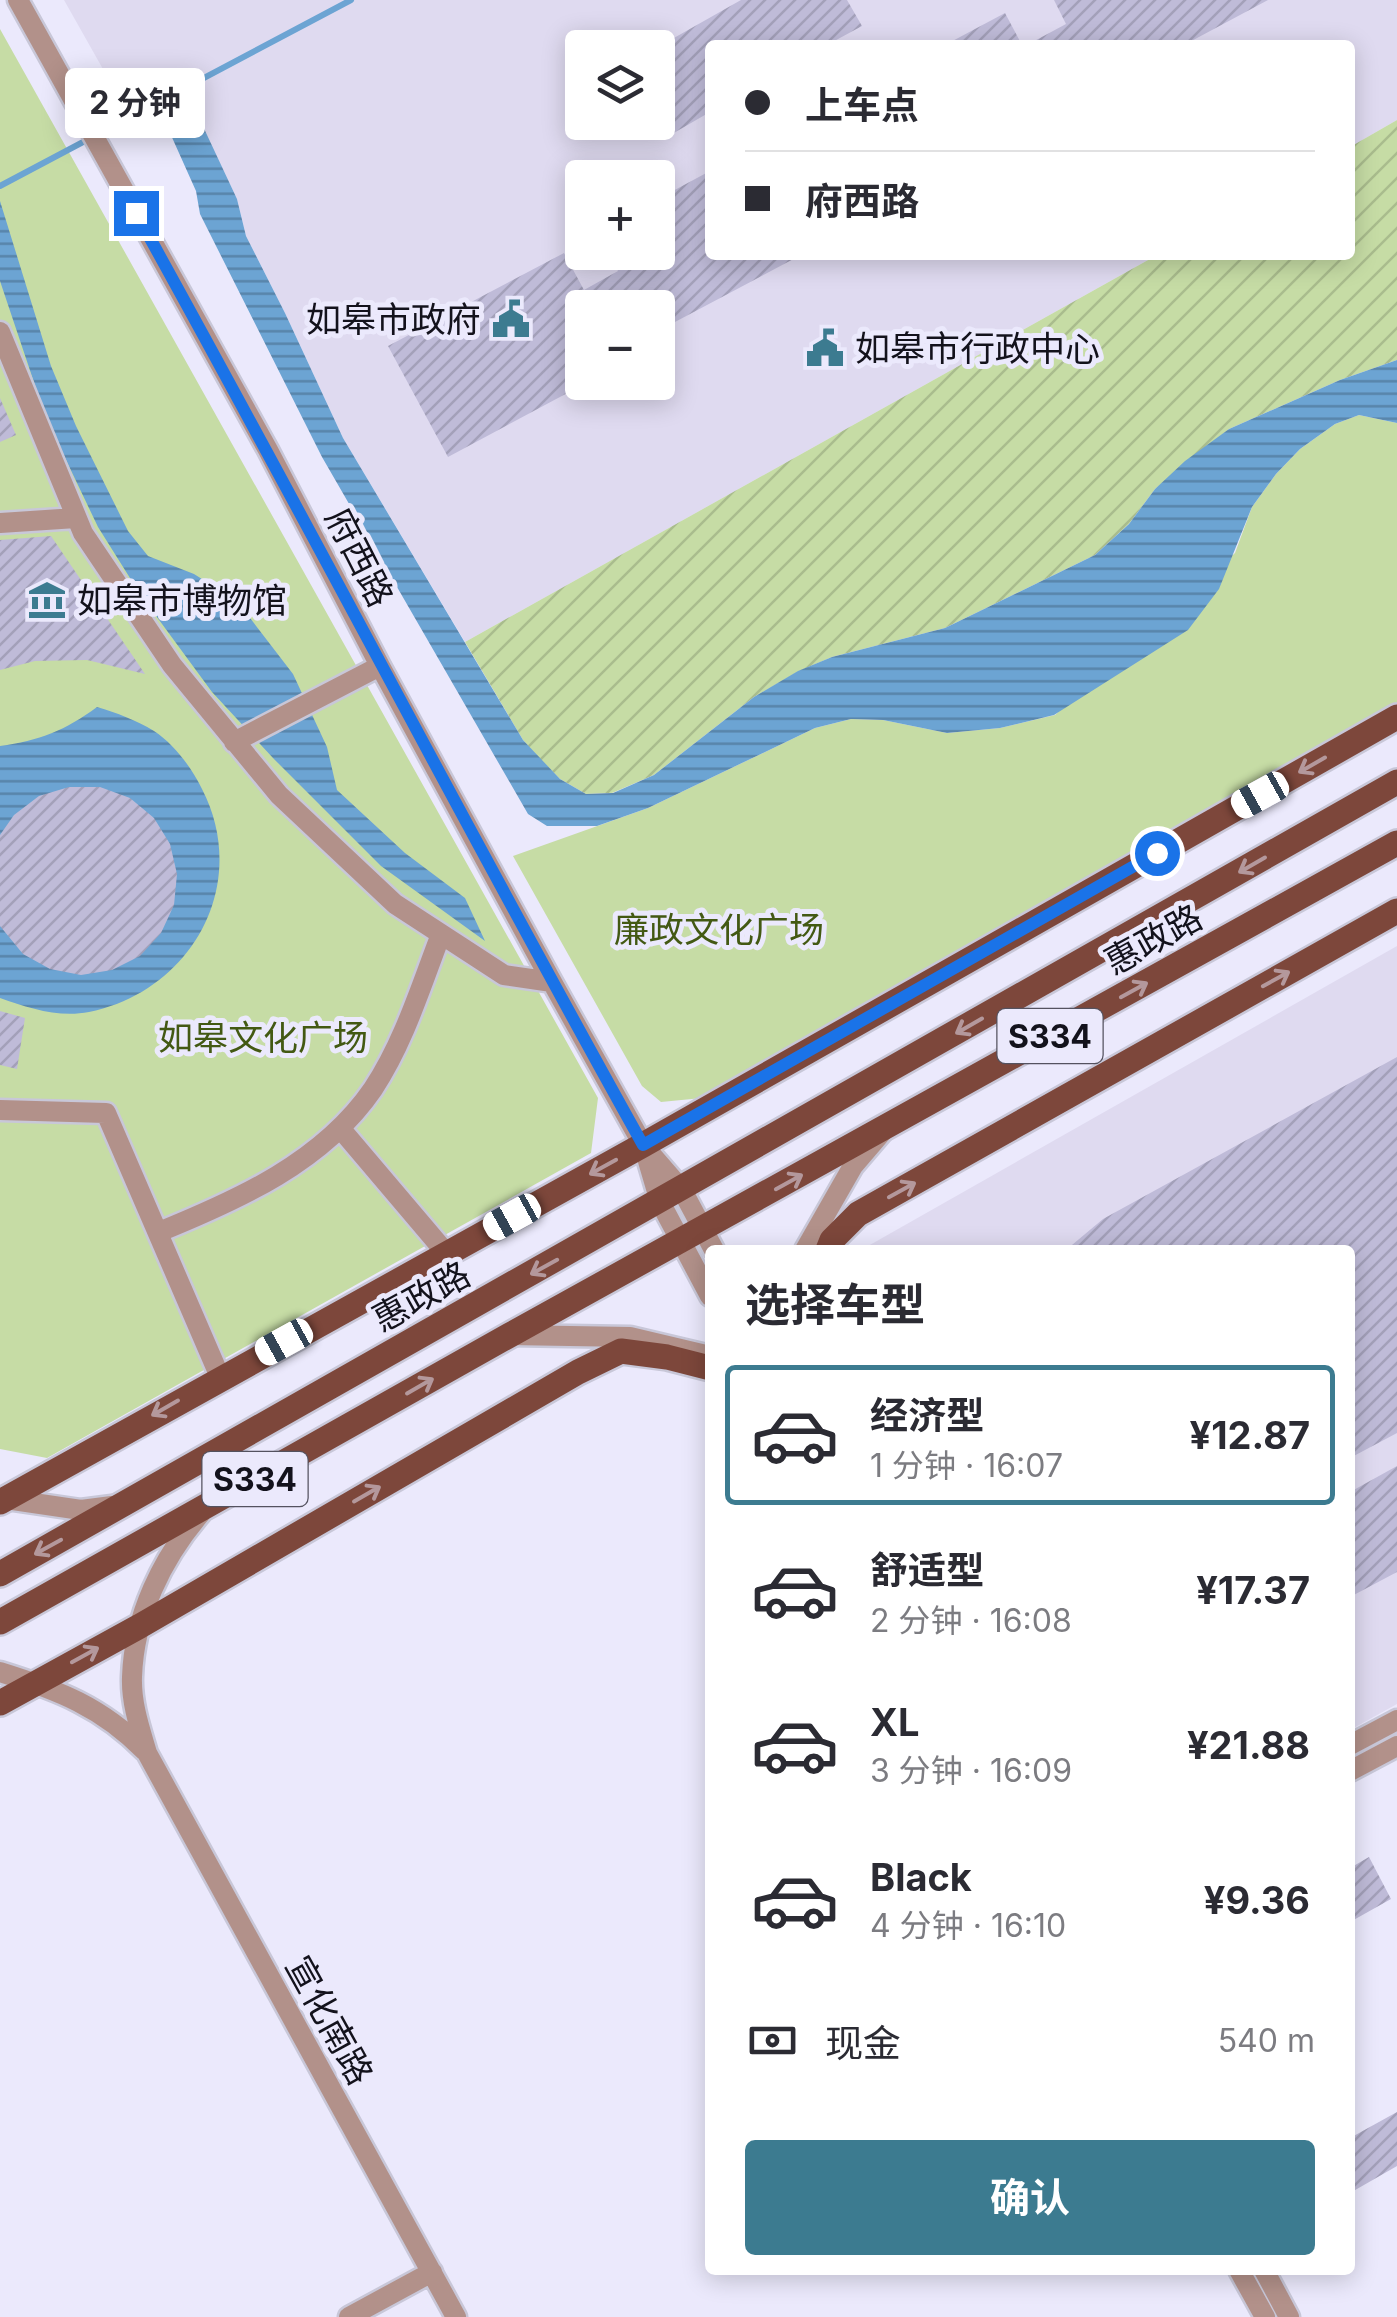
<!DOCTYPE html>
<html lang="zh">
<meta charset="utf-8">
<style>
body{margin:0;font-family:Inter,"Noto Sans SC",sans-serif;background:#f7f7f7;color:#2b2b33;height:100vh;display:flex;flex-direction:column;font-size:38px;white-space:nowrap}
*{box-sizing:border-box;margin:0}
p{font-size:32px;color:#7c7c81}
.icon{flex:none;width:55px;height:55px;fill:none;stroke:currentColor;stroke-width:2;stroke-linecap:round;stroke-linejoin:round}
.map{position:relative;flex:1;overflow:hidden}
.details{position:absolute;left:705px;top:1245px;width:650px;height:1030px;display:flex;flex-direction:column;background:#fff;border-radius:10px;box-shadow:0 5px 25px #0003}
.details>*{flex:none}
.hud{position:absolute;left:705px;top:40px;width:650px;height:220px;border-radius:10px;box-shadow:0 5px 25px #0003;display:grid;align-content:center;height:220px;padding:0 40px;background:#fff}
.fabs{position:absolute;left:565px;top:30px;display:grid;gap:20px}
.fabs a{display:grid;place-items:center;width:110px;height:110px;border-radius:10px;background:#fff;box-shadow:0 5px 25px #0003;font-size:50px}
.end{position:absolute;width:45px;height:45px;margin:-22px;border:12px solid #1a73e8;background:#fff;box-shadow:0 0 0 5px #fff}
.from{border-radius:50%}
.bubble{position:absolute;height:70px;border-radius:10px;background:#fff;box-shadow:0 5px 25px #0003;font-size:32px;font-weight:700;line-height:70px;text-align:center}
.car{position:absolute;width:30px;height:60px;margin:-30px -15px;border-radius:12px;box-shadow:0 0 8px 2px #0007;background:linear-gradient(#fff 24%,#345 0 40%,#fff 0 76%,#345 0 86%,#fff 0)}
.hud b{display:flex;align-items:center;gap:35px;height:95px;font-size:38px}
.hud b+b{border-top:2px solid #e1e1e2}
.hud i{width:25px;height:25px;background:#2b2b33}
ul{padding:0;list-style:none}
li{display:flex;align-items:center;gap:30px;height:140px;margin:0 20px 15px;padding:0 20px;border:5px solid transparent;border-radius:10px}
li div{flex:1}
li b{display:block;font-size:38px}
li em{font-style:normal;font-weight:700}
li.current{border-color:#3c7b90}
li>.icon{width:90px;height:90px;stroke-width:1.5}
h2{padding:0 40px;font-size:45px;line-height:120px}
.pay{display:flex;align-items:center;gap:25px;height:110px;padding:0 40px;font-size:38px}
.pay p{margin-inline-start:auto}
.action{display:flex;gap:20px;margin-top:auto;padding:20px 40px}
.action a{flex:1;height:115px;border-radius:10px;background:#3c7b90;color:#fff;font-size:40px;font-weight:700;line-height:115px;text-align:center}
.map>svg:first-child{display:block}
.commercial{fill:#dfdaf0;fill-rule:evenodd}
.park{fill:#c6dca5}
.garden{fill:url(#garden-furrows)}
.water{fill:url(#water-rules)}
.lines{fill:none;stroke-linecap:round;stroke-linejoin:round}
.stream{stroke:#6ca4d3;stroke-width:6}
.building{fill:url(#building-hatch)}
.minor-casing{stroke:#c8c7d8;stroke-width:25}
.major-casing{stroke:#c8c7d8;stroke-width:30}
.minor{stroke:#b2918a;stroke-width:20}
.major{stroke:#7d473b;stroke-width:25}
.oneway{stroke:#b4989c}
.route{stroke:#1a73e8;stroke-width:12}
.labels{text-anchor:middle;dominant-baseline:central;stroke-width:10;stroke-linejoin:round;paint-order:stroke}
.shield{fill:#ebe9fc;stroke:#54525f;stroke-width:2.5}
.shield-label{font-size:32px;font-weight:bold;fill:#13121c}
.poi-label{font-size:35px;fill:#13121c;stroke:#ebe9fc;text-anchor:start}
.street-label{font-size:35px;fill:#13121c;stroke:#ebe9fc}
.park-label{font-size:35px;fill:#435913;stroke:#ebe9fc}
</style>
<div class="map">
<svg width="1397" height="2317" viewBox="0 0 1397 2317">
<defs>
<pattern id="garden-furrows" width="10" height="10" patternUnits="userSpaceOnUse" patternTransform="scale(2.5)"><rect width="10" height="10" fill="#c6dca5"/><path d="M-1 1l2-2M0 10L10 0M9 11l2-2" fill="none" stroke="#a9bc8d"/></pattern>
<pattern id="water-rules" width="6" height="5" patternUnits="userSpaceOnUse" patternTransform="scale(2.5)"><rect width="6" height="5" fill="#6ca4d3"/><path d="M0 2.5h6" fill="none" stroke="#5884aa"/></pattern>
<pattern id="building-hatch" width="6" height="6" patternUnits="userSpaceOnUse" patternTransform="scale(2.5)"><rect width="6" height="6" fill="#bfbbd8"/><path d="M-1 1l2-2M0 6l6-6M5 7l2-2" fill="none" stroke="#a3a0b9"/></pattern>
</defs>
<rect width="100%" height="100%" fill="#ebe9fc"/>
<path class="commercial" d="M 64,0 L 1397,0 L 1397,120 L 1350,147 L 1350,45 L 710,45 L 710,255 L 1157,255 L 465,642 L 343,438 L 285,313 L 246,236 L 237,199 L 184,89 L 130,117 ZM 582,48 L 658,48 L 658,122 L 582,122 ZM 582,178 L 658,178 L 658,252 L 582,252 ZM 582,308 L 658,308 L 658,382 L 582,382 Z
M 1397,946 L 1397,1704 L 1350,1730 L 1350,1250 L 861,1250 Z"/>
<path class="park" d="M 0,29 L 598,1098 L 591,1153 L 47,1458 L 0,1449 Z
M 1359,415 L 1397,423 L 1397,707 L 702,1098 L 661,1102 L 642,1086 L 513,856 L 648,808 L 815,728 L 851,719 L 883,720 L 947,733 L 1000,728 L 1055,715 L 1235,553 L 1252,507 L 1276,474 L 1300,449 L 1335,424 Z"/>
<path class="garden" d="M 1397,120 L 1397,360 L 1340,380 L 1229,429 L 1155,489 L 1129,524 L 1095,555 L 945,628 L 832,657 L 799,671 L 754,697 L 654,775 L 612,793 L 586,794 L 560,779 L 541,760 L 523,740 L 465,642 L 1157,255 L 1350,255 L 1350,147 Z"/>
<path class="water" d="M 185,88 L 237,199 L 246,236 L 285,313 L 343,438 L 523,740 L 560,779 L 586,794 L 613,793 L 654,775 L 754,697 L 798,671 L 832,657 L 945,628 L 1095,555 L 1129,524 L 1155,489 L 1185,461 L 1229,429 L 1340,380 L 1397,360 L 1397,423 L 1359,415 L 1335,424 L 1300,449 L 1276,474 L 1252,507 L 1219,589 L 1188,630 L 1054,715 L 1000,728 L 947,733 L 883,720 L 851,719 L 815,728 L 648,808 L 597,826 L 547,826 L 528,814 L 322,457 L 200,214 L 196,191 L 166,124 L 147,108 Z
M 0,201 L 51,366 L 76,426 L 128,531 L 148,556 L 194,574 L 237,601 L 293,674 L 327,747 L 337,790 L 405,853 L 465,898 L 485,941 L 381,866 L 273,758 L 212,692 L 140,594 L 98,527 L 46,418 L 0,281 Z
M 97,707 C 117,713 136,720 154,731 C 175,745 191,767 202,789 C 251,884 192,991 89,1012 C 59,1018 28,1008 0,998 L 0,746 C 39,741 66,730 97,707 Z"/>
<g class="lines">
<path class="stream" d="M 0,186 L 351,0"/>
</g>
<path class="building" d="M 741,0 L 847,0 L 862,26 L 827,45 L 710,45 L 710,112 L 672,134 L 658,113 L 658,47 Z
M 1054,0 L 1268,0 L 1184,45 L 1027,45 L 1066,24 Z
M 1005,13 L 1022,45 L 945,45 Z
M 710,171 L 710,255 L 801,255 L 658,331 L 658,308 L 639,308 L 636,303 L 628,308 L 582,308 L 582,382 L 588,382 L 448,457 L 388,346 L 564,253 L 584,290 L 618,271 L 608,252 L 658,252 L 658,199 Z
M 0,398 L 16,435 L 0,442 Z
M 51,536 L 145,674 L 87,660 L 35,661 L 0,670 L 0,540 Z
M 69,787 L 100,787 L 130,798 L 154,818 L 170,844 L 177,874 L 174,905 L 161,933 L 140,956 L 112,970 L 81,975 L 50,969 L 23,954 L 0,926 L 0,835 L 14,815 L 39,796 Z
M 0,1011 L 25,1018 L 17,1069 L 0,1065 Z
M 1397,1057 L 1397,1433 L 1350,1458 L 1350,1250 L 1066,1250 L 1103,1219 Z
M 1397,1466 L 1397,1572 L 1350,1597 L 1350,1492 Z
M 1369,1857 L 1391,1899 L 1350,1922 L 1350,1868 Z
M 1397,2112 L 1397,2166 L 1350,2193 L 1350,2138 Z"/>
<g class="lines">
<g class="minor-casing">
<path id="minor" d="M 18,0 L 268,450 L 380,666 L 552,982 L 643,1145 L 682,1190 L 714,1250
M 0,332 L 83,533 L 172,665 L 279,795 L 395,904 L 504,975 L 552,982
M 0,523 L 76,518
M 234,742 L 380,666
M 0,1110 L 106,1113 L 220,1377
M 340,1128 L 446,1253
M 645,1151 L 660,1202 L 710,1296
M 159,1232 C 238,1200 323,1162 373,1089 C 404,1042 421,986 441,934
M 805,1250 L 853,1166 L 883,1131
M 510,1335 L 630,1337 L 706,1355
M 6,1499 L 81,1510 L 112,1506
M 201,1513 C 162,1558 134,1616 132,1677 C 131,1703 140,1729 147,1753 L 456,2317
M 0,1672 C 58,1690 102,1707 145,1751
M 1350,1745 L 1397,1720
M 1350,1771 L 1397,1746
M 1239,2270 L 1265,2317
M 1264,2270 L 1289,2317
M 349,2317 L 432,2272"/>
</g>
<g class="major-casing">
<path id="major" d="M 828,1250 L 832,1240 L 858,1214 L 1397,911
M 0,1502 L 643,1145 L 1397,717
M 0,1574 L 1397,782
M 0,1622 L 510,1335 L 1397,843
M 0,1703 L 140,1626 L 578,1372 L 621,1351 L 667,1357 L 710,1368"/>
</g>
<use href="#minor" class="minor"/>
<use href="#major" class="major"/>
</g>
<defs><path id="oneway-shaft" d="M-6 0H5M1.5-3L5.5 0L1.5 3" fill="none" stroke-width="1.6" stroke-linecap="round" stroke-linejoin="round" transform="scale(2.5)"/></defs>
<g class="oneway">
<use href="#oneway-shaft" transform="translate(1312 765) rotate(150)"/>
<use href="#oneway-shaft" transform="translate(1252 865) rotate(150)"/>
<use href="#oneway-shaft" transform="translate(1276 979) rotate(-29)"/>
<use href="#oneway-shaft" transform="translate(1134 990) rotate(-29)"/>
<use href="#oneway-shaft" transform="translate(969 1026) rotate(150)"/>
<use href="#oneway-shaft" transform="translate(603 1167) rotate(151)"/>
<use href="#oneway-shaft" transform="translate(789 1182) rotate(-29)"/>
<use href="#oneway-shaft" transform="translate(902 1190) rotate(-29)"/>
<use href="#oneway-shaft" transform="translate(544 1267) rotate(151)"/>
<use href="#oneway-shaft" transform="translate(420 1386) rotate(-30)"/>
<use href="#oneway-shaft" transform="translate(165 1408) rotate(150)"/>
<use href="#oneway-shaft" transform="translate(367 1494) rotate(-30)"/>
<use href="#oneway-shaft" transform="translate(48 1547) rotate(151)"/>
<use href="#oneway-shaft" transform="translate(85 1655) rotate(-29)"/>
</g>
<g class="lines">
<path class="route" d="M 136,213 C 308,522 470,836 643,1145 L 1157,853"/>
</g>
<defs>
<g id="civic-bare" transform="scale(3)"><path d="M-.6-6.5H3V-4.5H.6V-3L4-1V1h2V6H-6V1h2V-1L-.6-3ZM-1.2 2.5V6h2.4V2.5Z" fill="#3c7b90" stroke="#ebe9fc" stroke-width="2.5" paint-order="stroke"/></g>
<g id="museum-bare" transform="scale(3)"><path d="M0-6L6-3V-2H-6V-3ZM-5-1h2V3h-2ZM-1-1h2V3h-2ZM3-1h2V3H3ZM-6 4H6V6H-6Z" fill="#3c7b90" stroke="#ebe9fc" stroke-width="2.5" paint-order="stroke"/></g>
</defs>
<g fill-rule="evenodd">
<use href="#civic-bare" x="511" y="319"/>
<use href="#civic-bare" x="825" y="348"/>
<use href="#museum-bare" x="47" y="600"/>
</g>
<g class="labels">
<g class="shield">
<rect x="997.5" y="1009" width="105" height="54" rx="8"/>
<rect x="202.5" y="1452" width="105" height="54" rx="8"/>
</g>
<g class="shield-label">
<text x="1050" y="1036">S334</text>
<text x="255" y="1479">S334</text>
</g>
<g class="poi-label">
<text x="481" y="319" text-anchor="end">如皋市政府</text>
<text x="855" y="348">如皋市行政中心</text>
<text x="77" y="600">如皋市博物馆</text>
</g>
<g class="street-label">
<text transform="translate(360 557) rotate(63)">府西路</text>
<text transform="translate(1153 939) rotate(-29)">惠政路</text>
<text transform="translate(421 1296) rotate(-29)">惠政路</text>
<text transform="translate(330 2020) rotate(61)">宣化南路</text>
</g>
<g class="park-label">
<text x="719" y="929">廉政文化广场</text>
<text x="263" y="1037">如皋文化广场</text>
</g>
</g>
</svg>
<div class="fabs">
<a><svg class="icon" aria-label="layers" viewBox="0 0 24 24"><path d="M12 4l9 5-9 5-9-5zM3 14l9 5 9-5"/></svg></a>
<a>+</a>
<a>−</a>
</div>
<i class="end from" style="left:1157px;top:853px"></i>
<i class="end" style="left:136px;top:213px"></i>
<div class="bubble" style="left:65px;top:68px;width:140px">2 分钟</div>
<i class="car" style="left:1260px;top:795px;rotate:241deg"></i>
<i class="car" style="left:512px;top:1217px;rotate:241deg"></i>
<i class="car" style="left:284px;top:1342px;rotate:241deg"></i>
<div class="hud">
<b><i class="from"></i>上车点</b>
<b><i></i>府西路</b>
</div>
<section class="details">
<h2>选择车型</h2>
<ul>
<li class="current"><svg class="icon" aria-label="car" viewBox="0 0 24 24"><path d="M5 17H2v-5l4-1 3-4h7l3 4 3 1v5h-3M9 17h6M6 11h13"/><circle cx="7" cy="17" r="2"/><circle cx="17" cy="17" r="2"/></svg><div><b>经济型</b><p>1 分钟 · 16:07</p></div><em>¥12.87</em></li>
<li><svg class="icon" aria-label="car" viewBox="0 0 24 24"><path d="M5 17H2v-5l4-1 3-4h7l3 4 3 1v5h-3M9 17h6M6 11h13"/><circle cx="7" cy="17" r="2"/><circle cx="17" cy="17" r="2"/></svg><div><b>舒适型</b><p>2 分钟 · 16:08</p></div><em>¥17.37</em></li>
<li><svg class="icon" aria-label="car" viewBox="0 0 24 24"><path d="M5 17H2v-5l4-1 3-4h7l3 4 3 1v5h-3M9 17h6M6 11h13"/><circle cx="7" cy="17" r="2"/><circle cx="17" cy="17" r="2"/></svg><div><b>XL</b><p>3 分钟 · 16:09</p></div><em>¥21.88</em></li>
<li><svg class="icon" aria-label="car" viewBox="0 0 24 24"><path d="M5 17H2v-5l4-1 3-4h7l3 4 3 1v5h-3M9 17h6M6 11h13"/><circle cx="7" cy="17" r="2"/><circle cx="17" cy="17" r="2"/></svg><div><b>Black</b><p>4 分钟 · 16:10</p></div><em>¥9.36</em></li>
</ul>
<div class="pay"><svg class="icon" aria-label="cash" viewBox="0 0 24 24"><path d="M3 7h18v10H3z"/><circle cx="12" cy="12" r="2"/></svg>现金<p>540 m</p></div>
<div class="action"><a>确认</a></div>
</section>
</div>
